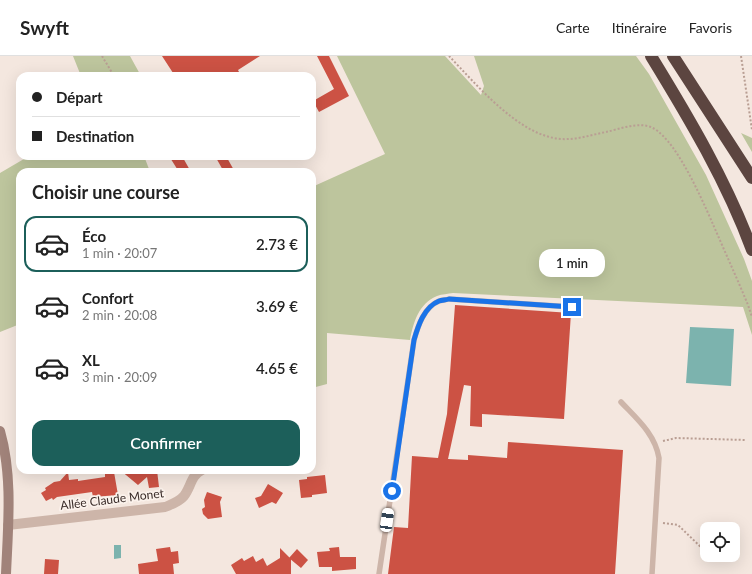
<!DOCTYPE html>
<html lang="fr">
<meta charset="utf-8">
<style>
body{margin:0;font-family:Lato,sans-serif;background:#f2f2f2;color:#222;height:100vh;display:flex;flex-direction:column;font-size:15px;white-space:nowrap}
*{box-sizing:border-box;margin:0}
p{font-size:13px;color:#767676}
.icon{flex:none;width:22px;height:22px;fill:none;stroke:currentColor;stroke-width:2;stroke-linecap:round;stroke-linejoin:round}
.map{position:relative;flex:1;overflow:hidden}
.panel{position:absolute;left:16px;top:112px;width:300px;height:306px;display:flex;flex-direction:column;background:#fff;border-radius:12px;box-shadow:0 4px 16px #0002}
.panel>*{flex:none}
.top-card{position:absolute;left:16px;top:16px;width:300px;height:88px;border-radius:12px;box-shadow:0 4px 16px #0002;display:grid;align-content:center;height:88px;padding:0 16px;background:#fff}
.tools{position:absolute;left:700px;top:466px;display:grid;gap:8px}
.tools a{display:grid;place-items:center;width:40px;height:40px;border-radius:8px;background:#fff;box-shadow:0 4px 16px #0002;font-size:20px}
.end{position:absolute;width:18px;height:18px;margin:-9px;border:5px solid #1a73e8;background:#fff;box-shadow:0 0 0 2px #fff}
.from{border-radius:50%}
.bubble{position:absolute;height:28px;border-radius:12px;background:#fff;box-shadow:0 4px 16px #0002;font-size:13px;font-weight:600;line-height:28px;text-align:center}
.car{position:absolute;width:12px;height:24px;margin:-12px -6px;border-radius:5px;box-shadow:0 0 3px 1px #0007;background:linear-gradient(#fff 24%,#345 0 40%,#fff 0 76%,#345 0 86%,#fff 0)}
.top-card b{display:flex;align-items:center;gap:14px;height:38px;font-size:15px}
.top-card b+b{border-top:1px solid #e0e0e0}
.top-card i{width:10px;height:10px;background:#222}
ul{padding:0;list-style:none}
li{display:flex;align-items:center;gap:12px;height:56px;margin:0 8px 6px;padding:0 8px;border:2px solid transparent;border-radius:12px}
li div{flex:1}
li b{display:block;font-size:15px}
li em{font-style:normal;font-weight:600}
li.selected{border-color:#1c5f5a}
li>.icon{width:36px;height:36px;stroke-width:1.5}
h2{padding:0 16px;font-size:18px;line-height:48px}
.primary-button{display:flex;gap:8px;margin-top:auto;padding:8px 16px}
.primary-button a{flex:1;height:46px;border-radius:12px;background:#1c5f5a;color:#fff;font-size:16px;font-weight:600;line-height:46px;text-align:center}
header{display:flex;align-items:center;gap:24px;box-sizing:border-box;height:56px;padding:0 20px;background:#fff;border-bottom:1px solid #e0e0e0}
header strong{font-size:19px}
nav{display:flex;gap:22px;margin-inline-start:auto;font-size:14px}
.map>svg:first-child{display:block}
.green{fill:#bdc59d}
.water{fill:#7cb3ae}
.building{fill:#cc5244}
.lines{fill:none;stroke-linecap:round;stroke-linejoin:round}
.path{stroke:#b99e93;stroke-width:2;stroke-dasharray:2 2;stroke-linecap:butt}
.lane{stroke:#cdb5a9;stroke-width:5.5}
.street{stroke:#cdb5a9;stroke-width:10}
.secondary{stroke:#a1837a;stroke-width:10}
.highway{stroke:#5c4540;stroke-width:12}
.route{stroke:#1a73e8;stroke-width:5}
.labels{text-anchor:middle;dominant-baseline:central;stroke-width:3.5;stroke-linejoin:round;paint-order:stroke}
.street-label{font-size:12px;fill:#3a2c29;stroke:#fbf2ec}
</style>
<header>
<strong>Swyft</strong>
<nav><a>Carte</a><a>Itinéraire</a><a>Favoris</a></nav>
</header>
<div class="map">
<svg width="752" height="518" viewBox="0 0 752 518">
<rect width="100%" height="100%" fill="#f4e7df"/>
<path class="green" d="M 73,0 L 130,0 L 141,20 L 81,20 Z
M 337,0 L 445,0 L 481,39 L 484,30 L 474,0 L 636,0 L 649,18 L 706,119 L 744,203 L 752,225 L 752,279 L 743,251 L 453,237 C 448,238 442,238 437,240 C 419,247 413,267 410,284 L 327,277 L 327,328 L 312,332 L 312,131 L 385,98 Z
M 741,77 L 752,82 L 752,96 Z
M 29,100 L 144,100 L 149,113 L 153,116 L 20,116 L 20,268 L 0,276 L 0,117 Z"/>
<path class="water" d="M 690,271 L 734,273 L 731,330 L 686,327 Z
M 114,489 L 121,489 L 121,502 L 114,503 Z"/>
<path class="building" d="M 162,0 L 260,0 L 238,14 L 241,20 L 175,20 Z
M 317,0 L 329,0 L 349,40 L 319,56 L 313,45 L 334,33 Z
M 169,100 L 182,100 L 191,116 L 179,116 Z
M 215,100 L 226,100 L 235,116 L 224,116 Z
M 455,249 L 571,257 L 564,363 L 482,358 L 482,371 L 470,370 L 471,330 L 464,329 L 448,403 L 468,404 L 468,399 L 507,402 L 508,386 L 623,394 L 615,518 L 388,518 L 394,471 L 408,472 L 412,400 L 438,402 L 447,358 Z
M 120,414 L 157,414 L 159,431 L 149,432 L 147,421 L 138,429 Z
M 68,416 L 69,424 L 78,423 L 78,425 L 105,421 L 105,417 L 114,416 L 118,439 L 93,441 L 92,436 L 57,441 L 53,444 L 52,442 L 46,445 L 41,437 L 46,434 L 45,432 L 54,426 L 60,425 Z
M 325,419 L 327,437 L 312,439 L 312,441 L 301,442 L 299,424 L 307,423 L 307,421 Z
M 268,428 L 283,437 L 276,448 L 272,446 L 259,452 L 255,442 L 261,440 Z
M 207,436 L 222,441 L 220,446 L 222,461 L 208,463 L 203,458 L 202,453 L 205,451 L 204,444 Z
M 170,491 L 171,496 L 178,495 L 179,507 L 173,508 L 174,518 L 139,518 L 138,508 L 158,505 L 156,493 Z
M 339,491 L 340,501 L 356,501 L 356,513 L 332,515 L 332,511 L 319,511 L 317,496 L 330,495 L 329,492 Z
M 280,492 L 291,503 L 291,518 L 236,518 L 231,509 L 242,502 L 244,505 L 253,500 L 256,506 L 263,502 L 267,510 L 280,502 Z
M 297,493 L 308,504 L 301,512 L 289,502 Z
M 45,503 L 59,504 L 58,518 L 44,518 Z"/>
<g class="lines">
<path class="path" d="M 102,0 L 114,20
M 449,0 C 477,29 519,80 561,83 C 576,84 591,79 606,76 C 620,73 639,65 653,72 C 679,86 707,155 719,182 C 729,205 739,227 748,249 L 752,261
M 741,0 L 752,74
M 663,385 L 676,382 L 745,384
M 663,467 L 678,469 L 707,497"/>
<path class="lane" d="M 621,346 C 637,363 655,378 659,402 L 652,518
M 379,518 L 414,284 C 418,270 424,251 439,245 C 442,244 446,244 449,243 L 572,251"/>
<path class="street" d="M 8,469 L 165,451 C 172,448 179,446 184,440 C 191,431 191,419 202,414"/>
<path class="secondary" d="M 0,375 C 13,421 8,470 6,518"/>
<path class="highway" d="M 651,0 C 689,62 727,126 752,194
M 673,0 L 752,122"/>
</g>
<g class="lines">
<path class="route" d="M 392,435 L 414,284 C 418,270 424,251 439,245 C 442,244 446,244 449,243 L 572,251"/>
</g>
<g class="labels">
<g class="street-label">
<text transform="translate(112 443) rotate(-7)">Allée Claude Monet</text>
</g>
</g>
</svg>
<div class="tools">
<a><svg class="icon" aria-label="locate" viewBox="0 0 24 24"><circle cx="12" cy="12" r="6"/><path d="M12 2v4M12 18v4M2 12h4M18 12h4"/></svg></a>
</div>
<i class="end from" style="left:392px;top:435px"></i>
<i class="end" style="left:572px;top:251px"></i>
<div class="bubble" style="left:539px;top:193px;width:66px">1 min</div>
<i class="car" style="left:387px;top:464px;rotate:8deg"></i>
<div class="top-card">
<b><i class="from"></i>Départ</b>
<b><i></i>Destination</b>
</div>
<section class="panel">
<h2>Choisir une course</h2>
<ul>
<li class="selected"><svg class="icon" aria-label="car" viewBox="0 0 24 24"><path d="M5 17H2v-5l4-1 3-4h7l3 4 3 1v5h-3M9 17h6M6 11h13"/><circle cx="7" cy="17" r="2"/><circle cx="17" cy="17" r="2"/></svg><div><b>Éco</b><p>1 min · 20:07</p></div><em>2.73 €</em></li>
<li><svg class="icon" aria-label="car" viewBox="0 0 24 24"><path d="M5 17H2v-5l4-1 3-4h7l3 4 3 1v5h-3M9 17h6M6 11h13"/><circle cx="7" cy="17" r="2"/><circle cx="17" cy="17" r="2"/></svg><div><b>Confort</b><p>2 min · 20:08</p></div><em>3.69 €</em></li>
<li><svg class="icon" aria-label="car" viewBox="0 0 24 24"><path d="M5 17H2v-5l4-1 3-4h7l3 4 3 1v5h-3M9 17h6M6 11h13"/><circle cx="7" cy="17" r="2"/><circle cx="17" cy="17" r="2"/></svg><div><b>XL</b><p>3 min · 20:09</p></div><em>4.65 €</em></li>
</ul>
<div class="primary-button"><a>Confirmer</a></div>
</section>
</div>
